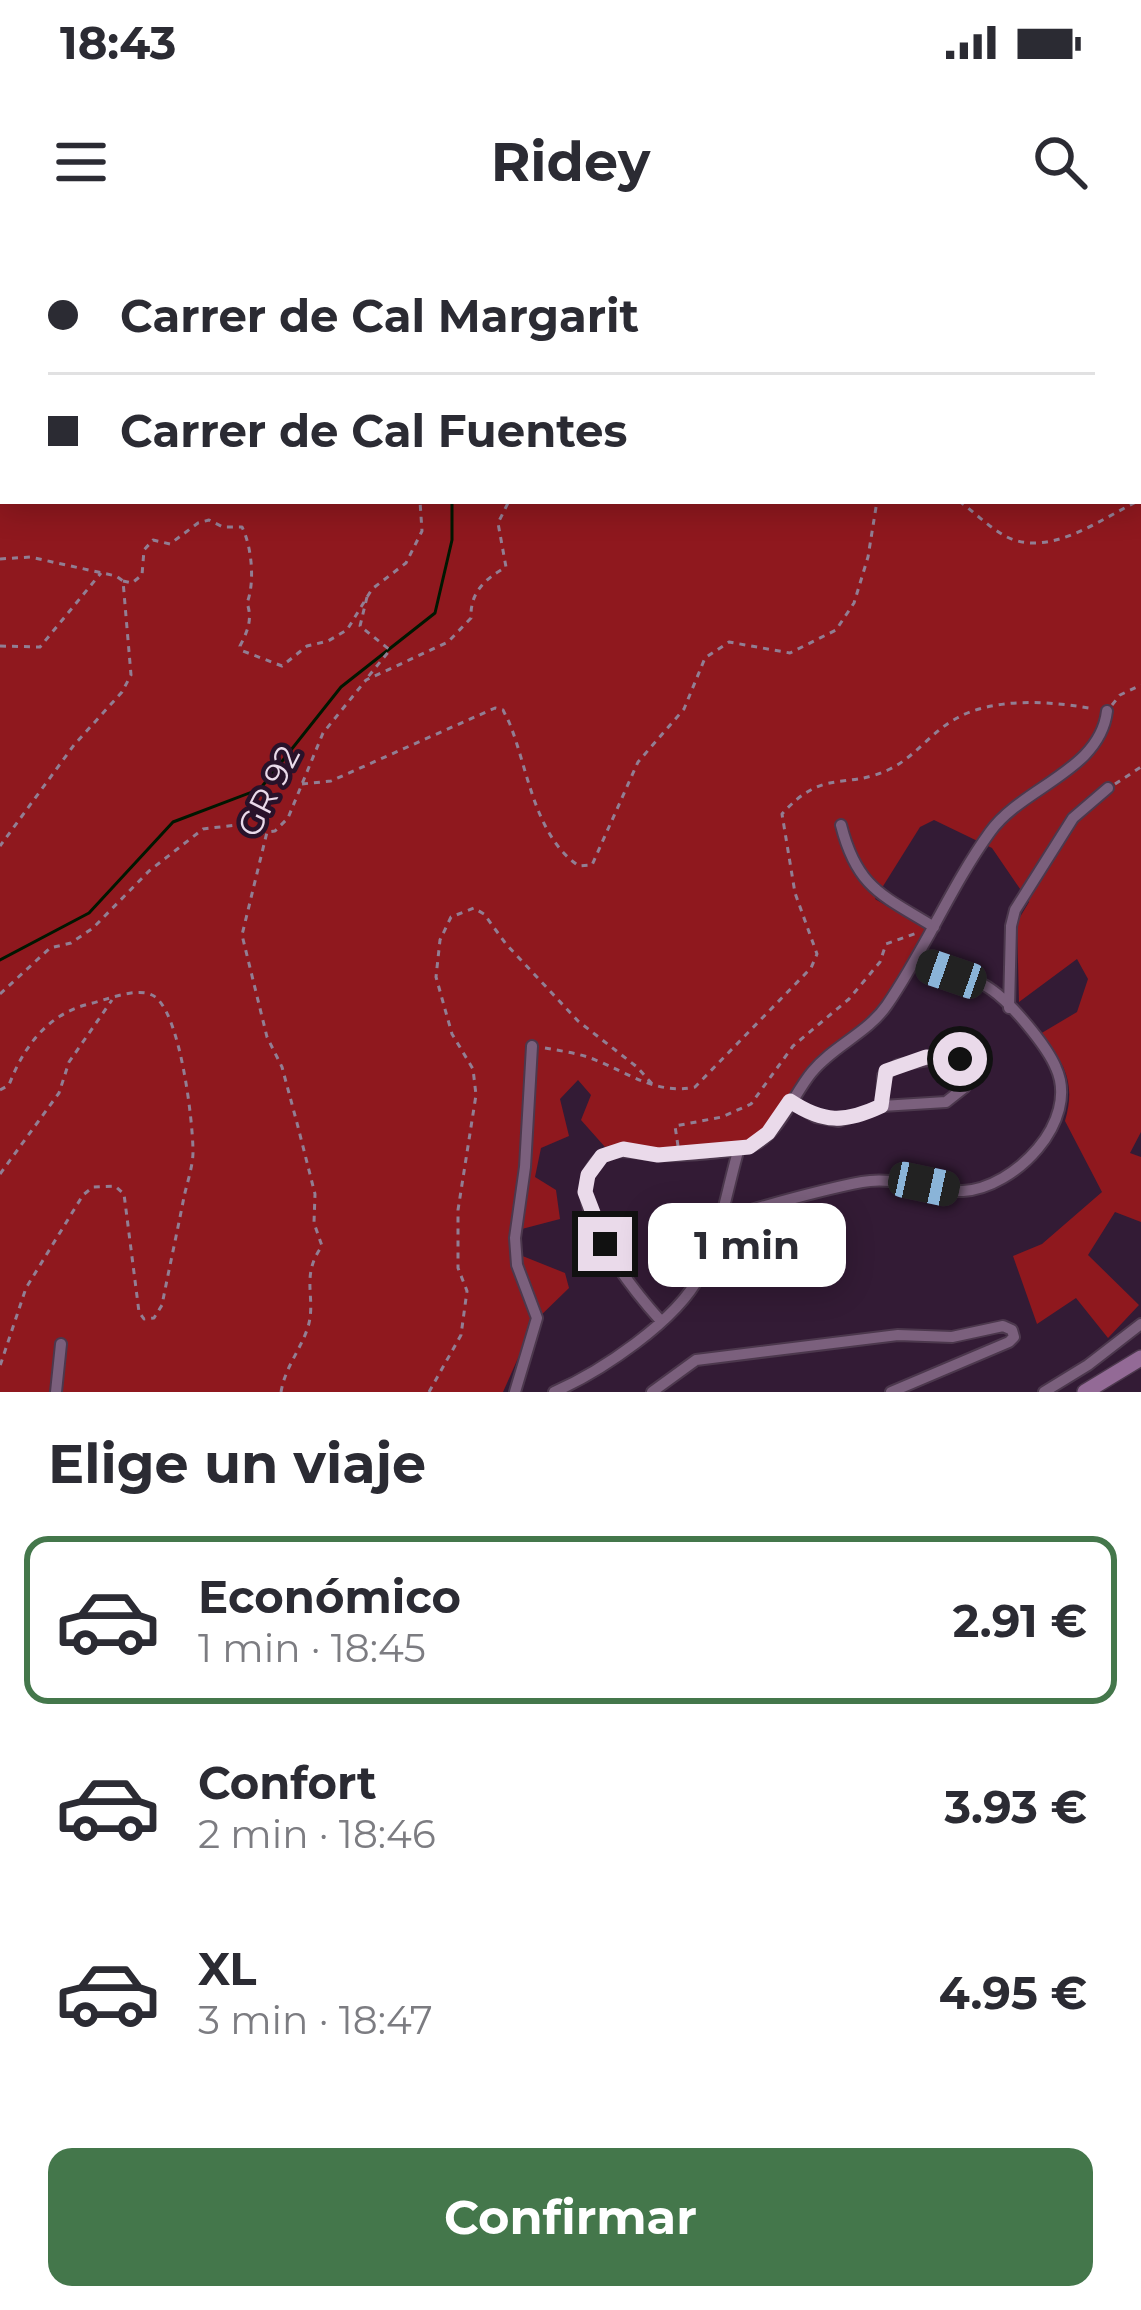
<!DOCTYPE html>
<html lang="es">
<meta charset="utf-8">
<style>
body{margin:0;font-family:Montserrat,sans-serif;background:#f2f2f3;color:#2b2b33;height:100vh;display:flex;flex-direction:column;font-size:45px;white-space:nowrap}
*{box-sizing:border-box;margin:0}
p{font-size:39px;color:#7c7c81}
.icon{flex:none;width:66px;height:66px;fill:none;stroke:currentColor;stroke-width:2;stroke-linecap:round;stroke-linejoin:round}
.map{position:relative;height:1152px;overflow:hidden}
.side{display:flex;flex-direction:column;background:#fff;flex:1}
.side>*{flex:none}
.hud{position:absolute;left:0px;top:0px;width:1143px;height:264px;box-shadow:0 6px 30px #0003;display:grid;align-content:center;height:264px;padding:0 48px;background:#fff}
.end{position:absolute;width:54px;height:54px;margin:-27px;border:15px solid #eadaea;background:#111;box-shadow:0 0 0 6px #111}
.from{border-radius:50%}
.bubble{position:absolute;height:84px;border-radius:24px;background:#fff;box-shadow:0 6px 30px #0003;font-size:39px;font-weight:700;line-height:84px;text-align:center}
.car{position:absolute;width:36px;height:72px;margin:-36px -18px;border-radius:15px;box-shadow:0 0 9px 3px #0007;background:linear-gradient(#222 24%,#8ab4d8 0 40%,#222 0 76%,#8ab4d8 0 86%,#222 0)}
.hud b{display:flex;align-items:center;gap:42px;height:114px;font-size:45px}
.hud b+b{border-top:3px solid #e1e1e2}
.hud i{width:30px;height:30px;background:#2b2b33}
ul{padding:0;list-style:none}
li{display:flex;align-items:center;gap:36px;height:168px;margin:0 24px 18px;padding:0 24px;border:6px solid transparent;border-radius:24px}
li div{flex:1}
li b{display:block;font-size:45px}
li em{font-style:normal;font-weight:700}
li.selected{border-color:#44774b}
li>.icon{width:108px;height:108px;stroke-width:1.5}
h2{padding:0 48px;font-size:54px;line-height:144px}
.action{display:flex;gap:24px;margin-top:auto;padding:24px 48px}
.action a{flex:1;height:138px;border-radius:24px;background:#44774b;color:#fff;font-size:48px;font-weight:700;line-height:138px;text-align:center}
.status{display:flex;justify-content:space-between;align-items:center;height:84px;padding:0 60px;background:#fff;direction:ltr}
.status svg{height:33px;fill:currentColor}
header{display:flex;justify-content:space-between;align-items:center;height:156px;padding:0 48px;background:#fff;font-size:54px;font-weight:700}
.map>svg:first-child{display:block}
.forest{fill:#8f181e;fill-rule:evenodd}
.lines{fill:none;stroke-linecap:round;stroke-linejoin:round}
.stream{stroke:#001701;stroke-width:3}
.minor-casing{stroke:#4c384d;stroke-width:14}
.secondary-casing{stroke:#4c384d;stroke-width:18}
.path{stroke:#927e93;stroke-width:3;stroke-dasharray:6 6;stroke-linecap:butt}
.minor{stroke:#7b607d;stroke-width:10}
.secondary{stroke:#936a96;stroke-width:15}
.route{stroke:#eadaea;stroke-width:15}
.labels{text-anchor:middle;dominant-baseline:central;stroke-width:9;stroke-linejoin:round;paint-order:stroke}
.street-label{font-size:33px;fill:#eadaea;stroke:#29122a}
</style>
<div class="status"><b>18:43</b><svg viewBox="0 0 49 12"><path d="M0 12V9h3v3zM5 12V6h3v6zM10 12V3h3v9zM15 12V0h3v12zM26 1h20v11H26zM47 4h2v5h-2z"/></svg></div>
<header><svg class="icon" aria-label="menu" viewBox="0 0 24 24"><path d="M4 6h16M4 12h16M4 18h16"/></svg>Ridey<svg class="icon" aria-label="search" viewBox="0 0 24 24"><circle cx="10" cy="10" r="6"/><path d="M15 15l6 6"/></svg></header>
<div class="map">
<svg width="1141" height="1152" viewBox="0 0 1141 1152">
<rect width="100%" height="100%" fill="#331b35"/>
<path class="forest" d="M 0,0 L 1141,0 L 1141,892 L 1130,913 L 1141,917 L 1141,982 L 1115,972 L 1088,1015 L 1139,1065 L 1108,1098 L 1076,1058 L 1037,1084 L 1013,1016 L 1042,1004 L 1102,952 L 1065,881 C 1076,843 1065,823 1040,794 L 1077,772 L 1088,739 L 1077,719 L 1019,762 L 1017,682 L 1029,662 L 992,608 L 934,580 L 920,587 L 875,659 L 928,690 L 887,759 L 795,852 L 757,898 L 680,913 L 626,904 L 605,907 L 581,880 L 591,855 L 578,840 L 560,859 L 569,896 L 541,908 L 535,937 L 556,950 L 560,979 L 518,990 L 520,1015 L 565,1033 L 569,1048 L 534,1082 L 503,1152 L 0,1152 ZM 3,3 L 1140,3 L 1140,261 L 3,261 Z"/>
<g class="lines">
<path class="stream" d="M 527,3 L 528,0
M 0,720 L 89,673 L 173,582 L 260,549 L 341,447 L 435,373 L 452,300 L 452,261"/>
<g class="minor-casing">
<path id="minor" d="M 841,585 C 857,648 882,655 934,687
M 1009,768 L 1011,686 L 1015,670 L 1073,578 L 1108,548
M 790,861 L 816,877 L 839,881 L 882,866 L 946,862 L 965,847 L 967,826 L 952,816 L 898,825 L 883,836 L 882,866
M 719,979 C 766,966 814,951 862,942 C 897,935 929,953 963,951 C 1015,948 1080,881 1056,828 C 1047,806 1012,764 992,750 C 972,735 937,730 914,722
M 660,1080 C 634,1051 567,969 591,929 C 607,902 631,913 656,915 C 677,916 740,913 756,904 C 780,891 795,852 812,832 C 833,806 868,793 887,765 C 925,710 951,646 990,592 C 1022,547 1100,531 1107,471
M 56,1152 L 61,1104
M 515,1152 L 537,1078 L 517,1025 L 515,998 L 525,927 L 532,806
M 554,1152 C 600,1132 677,1081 700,1035 C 720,997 727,949 739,908
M 652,1152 L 696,1120 L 898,1095 L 952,1097 L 1003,1086 L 1012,1090 L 1014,1097 L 1009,1102 L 891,1152
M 1044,1152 L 1088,1125 L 1141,1084"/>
</g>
<g class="secondary-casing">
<path id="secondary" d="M 1085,1152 L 1141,1118"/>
</g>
<path class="path" d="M 183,0 L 188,3
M 507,0 L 507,3
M 770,0 L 789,3
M 979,0 L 983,3
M 450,3 L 453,0
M 555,3 L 566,0
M 831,3 L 849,3
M 911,3 L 922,0
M 1088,3 L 1093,0
M 1140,260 L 1141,259
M 959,261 C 974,272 989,287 1005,296 C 1048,319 1099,280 1138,261
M 0,319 L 30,317 L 116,336 L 123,341 L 131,435 L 122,452 L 74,505 L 0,606
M 123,341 L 132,343 L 142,335 L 144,310 L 153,300 L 170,304 L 198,283 L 209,280 L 223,287 L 242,287 C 252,307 255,343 247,363 C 253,380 247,392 240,406 L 243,411 L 282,426 L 307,406 L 328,401 L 347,390 L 372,349 L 406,323 L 422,291 L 420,261
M 367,357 L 360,386 L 390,410 L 367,438
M 0,406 L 40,407 L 101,333
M 1112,465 L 1120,455 L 1141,445
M 302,544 L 331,541 L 495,468 L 503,470 L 509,482 C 528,528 534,596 579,626 L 592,625 L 638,522 L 684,469 L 705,418 L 729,402 L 790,413 L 836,390 L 854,363 L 868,317 L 877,261
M 1115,544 L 1141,527
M 0,754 L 50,708 L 71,703 L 93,688 L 149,631 L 203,589 L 236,585 L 264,593
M 545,808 C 561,811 578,813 593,819 C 629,833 656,855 695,847 L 811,728 L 817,714 L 795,653 L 782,574 C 824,527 844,551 890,529 C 915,517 932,491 957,478 C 995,457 1052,461 1094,469
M 0,850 L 9,845 C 23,808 47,774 89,764 C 106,760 136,747 152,755 C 180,768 193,881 193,912 C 193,926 187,943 184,957 C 177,993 169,1029 162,1065 L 154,1078 L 144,1079 L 139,1072 L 124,954 L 115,946 L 93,947 L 83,955 L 26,1048 L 0,1126
M 678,906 L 675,886 L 722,877 L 751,864 L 793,806 L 849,759 L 880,722 L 886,704 L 917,693
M 0,934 L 59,853 L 69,822 L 112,760
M 281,1152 C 285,1128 299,1112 307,1090 C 318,1059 299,1038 322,1006 L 314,983 L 315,954 L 297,883 L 282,827 L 267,797 L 242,695 L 267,592 L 275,591 L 288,578 L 323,493 L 366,440 L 448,402 L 471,378 C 470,352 485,339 506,327 L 498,283 L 509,261
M 429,1152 L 461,1095 L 467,1051 L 458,1028 L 458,970 L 476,855 L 473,829 L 452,794 L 436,737 L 440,700 L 451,677 L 474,668 L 484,674 L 506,704 L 578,781 L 637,827 L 654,846"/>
<use href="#minor" class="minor"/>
<use href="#secondary" class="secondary"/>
</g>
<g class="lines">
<path class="route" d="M 605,1004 L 585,952 L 588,935 L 602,916 L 623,909 L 658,915 L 749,907 L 768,893 L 790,861 C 823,883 845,883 881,866 L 886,831 L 926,817 L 960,819"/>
</g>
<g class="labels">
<g class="street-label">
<text transform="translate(268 551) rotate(-63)">GR 92</text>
</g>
</g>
</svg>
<i class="end from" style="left:960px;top:819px"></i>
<i class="end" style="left:605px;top:1004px"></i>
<div class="bubble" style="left:648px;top:963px;width:198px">1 min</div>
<i class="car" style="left:951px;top:734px;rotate:289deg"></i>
<i class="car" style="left:924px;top:944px;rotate:102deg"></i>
<div class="hud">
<b><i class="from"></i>Carrer de Cal Margarit</b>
<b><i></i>Carrer de Cal Fuentes</b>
</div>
</div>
<section class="side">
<h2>Elige un viaje</h2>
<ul>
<li class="selected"><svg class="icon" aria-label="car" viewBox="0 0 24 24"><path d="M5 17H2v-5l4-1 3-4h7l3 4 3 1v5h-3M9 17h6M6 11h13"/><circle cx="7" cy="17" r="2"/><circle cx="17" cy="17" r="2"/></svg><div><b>Económico</b><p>1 min · 18:45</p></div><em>2.91 €</em></li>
<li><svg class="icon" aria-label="car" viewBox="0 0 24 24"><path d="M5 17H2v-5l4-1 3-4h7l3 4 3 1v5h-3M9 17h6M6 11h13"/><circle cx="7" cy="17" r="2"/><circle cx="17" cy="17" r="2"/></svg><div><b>Confort</b><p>2 min · 18:46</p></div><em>3.93 €</em></li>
<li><svg class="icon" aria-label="car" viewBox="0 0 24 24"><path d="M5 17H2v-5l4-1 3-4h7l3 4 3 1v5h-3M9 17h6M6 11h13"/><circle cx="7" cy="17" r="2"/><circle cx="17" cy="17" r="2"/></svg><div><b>XL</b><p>3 min · 18:47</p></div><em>4.95 €</em></li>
</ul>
<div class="action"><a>Confirmar</a></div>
</section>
